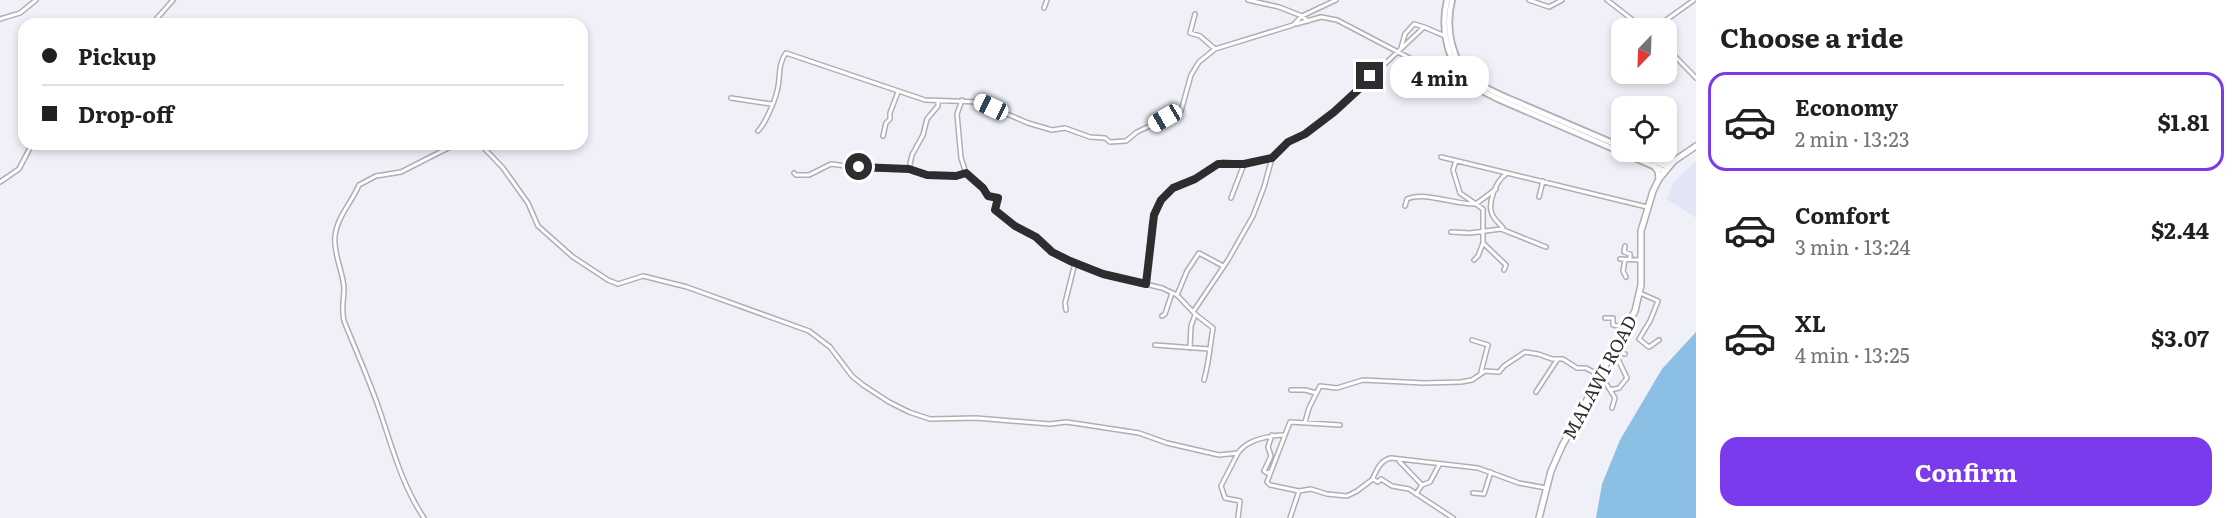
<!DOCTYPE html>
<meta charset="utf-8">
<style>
body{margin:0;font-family:Literata,serif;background:#f6f6f6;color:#202124;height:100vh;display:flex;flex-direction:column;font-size:22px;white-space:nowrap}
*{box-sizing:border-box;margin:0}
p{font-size:20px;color:#757577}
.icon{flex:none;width:33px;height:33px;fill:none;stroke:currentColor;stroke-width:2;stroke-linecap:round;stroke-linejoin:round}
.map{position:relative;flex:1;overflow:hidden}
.details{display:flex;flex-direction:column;background:#fff;width:540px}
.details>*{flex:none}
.guide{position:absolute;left:18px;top:18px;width:570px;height:132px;border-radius:18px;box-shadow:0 3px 9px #0003;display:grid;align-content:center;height:132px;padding:0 24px;background:#fff}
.needle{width:39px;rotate:203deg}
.fabs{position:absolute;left:1611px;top:18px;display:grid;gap:12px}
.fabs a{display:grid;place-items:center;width:66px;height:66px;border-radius:12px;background:#fff;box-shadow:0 3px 9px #0003;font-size:30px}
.end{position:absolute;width:27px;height:27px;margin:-14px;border:8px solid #2d2d30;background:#fff;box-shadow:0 0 0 3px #fff}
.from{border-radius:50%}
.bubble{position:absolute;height:42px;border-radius:18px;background:#fff;box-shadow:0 3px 9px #0003;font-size:20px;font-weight:700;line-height:42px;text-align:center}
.car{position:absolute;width:18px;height:36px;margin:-18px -9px;border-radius:8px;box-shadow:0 0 4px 2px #0007;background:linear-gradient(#fff 24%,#345 0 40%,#fff 0 76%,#345 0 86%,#fff 0)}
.guide b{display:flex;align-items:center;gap:21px;height:57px;font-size:22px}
.guide b+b{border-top:2px solid #e0e0e0}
.guide i{width:15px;height:15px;background:#202124}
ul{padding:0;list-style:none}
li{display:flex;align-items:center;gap:18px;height:99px;margin:0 12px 9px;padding:0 12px;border:3px solid transparent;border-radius:18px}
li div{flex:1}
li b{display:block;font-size:22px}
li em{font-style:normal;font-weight:700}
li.selected{border-color:#7c3aed}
li>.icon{width:54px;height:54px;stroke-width:1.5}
h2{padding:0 24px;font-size:27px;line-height:72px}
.button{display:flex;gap:12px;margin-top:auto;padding:12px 24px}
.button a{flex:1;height:69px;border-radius:18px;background:#7c3aed;color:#fff;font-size:24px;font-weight:700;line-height:69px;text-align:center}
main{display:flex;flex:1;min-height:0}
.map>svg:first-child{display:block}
.built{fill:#e4e5f4}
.water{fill:#8bc0e4}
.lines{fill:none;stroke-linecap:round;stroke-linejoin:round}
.street-casing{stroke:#aeafb5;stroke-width:6}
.secondary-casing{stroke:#aeafb5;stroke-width:8}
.primary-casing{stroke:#aeafb5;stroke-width:8}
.street{stroke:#fff;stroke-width:3}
.secondary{stroke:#fff;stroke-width:4.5}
.primary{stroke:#fff;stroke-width:5}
.route{stroke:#2d2d30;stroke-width:8}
.labels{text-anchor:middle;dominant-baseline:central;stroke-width:6;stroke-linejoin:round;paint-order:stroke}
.street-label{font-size:18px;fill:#2d2d30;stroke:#fff}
</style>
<main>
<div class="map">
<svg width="1696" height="518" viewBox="0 0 1696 518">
<rect width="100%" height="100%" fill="#f0f1f8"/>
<path class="built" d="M 1696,161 L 1696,218 L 1667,199 L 1674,182 Z"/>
<path class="water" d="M 1696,332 L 1696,518 L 1596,518 L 1602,484 L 1620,440 L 1662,369 Z"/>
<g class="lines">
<g class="street-casing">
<path id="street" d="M 1248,0 L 1279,7 L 1302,16 L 1336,0
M 1529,0 L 1549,7 L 1562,0
M 1607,0 L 1643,28
M 1044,8 L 1047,0
M 1195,14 L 1190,33 L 1200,36 L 1215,49
M 0,19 L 20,13 L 36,0
M 152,24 L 173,0
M 1296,24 L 1321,17 L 1337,20 L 1419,63 L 1455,68
M 1655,28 L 1694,0
M 1666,47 L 1696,78
M 1401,48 L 1405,34 L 1414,24 L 1424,27
M 731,98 L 771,104
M 962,100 L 957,114 L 961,158 L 966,173 L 983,187 L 988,196 L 998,198 L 995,210 L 1015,226 L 1037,237 L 1052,252 L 1070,260 L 1103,274 L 1162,288 L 1177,295 L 1195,314 L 1213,328 C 1210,345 1209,363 1204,380
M 758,131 C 765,124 775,101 777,91 C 781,78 777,65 786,53 L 925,100 L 979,102 L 1028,123 L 1052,130 L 1065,128 L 1090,137 L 1105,138 L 1110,142 L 1126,141 L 1137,132 L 1181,111 L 1191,75 L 1199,62 L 1215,49 L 1293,25 L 1302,16 L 1308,21
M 883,136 L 886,123 L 890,119 L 890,113 L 898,92
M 477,144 L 483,147 L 503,168 L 528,203 L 538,226 L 573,257 L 608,280 L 618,284 L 643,276 L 687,287 L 809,331 L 830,347 L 852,376 L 863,385 L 889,402 L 909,412 L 930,419 L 976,418 L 1050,424 L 1066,422 L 1080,424 L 1139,433 L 1167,443 L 1219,455 L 1238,453 C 1247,439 1268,436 1283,435
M 1441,157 L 1647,207
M 1456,161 L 1453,170 L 1460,193 L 1483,209 L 1483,243 L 1506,265 L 1504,270
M 909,169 L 912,155 L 923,135 L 927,119 L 938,106 L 938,101
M 794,173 L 796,175 L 809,175 L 831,164 L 868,169 L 909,169 L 927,175 L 956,176 L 966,173
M 0,182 L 19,169 L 32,144
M 1539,197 L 1543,181
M 1231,198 L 1244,164
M 1405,206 L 1407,199 C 1425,191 1455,205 1476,204 L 1496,189
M 1503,228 C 1500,224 1495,220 1493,216 C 1486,205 1496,181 1506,174
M 1451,232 L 1470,233 L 1501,229 L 1546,247
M 1625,246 L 1624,252 L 1630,254 L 1630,259
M 1620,259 L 1641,260
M 1474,260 L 1478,256 L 1483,243
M 1625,260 L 1623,271 L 1626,277
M 1146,284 L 1152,221 L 1156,209 L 1164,197 L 1173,188 L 1195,179 L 1218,164 L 1223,162 L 1244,164 L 1272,158
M 1640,293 L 1658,301 L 1650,321 L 1639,339 L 1649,347 L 1659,340
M 1177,295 L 1187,271 L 1199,253 L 1223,266
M 1066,310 L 1065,303 L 1075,263
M 1193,312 L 1228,260 L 1253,216 L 1264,187 L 1272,158 L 1288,142 L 1305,134 L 1334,112 L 1424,27 L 1445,36
M 1162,316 L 1165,314 L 1172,293
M 1605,318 L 1613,318 L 1613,325 L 1625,327
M 1472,340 L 1488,345 L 1481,372
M 1155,345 L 1209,349
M 1190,348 L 1191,326 L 1195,315
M 1598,377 L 1607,385 L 1615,398 L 1612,408
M 1291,390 L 1305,390 L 1316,393
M 1610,390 L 1619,388 L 1627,378 L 1616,355 L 1618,352 L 1625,354
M 1536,392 L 1557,360
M 1305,422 L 1309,408 L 1320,386 L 1337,388 L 1363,380 L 1424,383 L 1461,382 L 1472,380 L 1485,371 L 1499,372 L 1504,366 L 1525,352 L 1538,354 L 1552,359 L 1563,359 L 1577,368 L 1586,368 L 1599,375
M 1340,425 L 1290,422 L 1267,482 L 1270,485 L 1299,491 L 1311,489 L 1327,494 L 1347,496 L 1357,491 L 1373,479 L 1378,482 L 1381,479 L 1392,486 L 1409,489 L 1453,518
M 1399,461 L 1422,485
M 1270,472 L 1267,473 L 1264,471 L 1271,456 L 1268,447 L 1272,435
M 1373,478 C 1377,469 1381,460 1391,458 L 1478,468 L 1519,483 L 1546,488
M 1473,493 L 1484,494 L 1491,472
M 1416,494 L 1422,485 L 1430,482 L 1439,465
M 424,518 C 400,482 391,442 377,403 C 367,375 355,348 344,321 C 341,309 344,300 344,288 C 343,271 333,254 335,236 C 337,217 352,202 359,185 L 376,176 L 401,172 L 456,144
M 1238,518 L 1240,501 L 1225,498 L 1221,486 L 1238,453
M 1290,518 L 1299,491"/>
</g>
<g class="secondary-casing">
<path id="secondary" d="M 1447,0 C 1440,30 1447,66 1473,85 C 1481,91 1490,95 1498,99 L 1665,171
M 1452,0 C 1445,28 1451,62 1474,80 C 1488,91 1508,98 1524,105 C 1556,119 1589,133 1622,147
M 1632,152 L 1668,167"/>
</g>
<g class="primary-casing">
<path id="primary" d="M 1655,161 L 1663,163 L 1674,161
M 1654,166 L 1658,171 L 1659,179
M 1539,518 L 1551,471 L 1562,446 L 1635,311 L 1641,285 L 1641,231 L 1653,191 L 1659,179 L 1674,161 L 1696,146"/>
</g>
<use href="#street" class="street"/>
<use href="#secondary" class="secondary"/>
<use href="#primary" class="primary"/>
</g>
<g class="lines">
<path class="route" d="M 859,167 L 909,169 L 927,175 L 956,176 L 966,173 L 983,188 L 988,196 L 998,198 L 995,210 L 1015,226 L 1036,237 L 1052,252 L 1070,261 L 1103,274 L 1146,284 L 1154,215 L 1161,200 L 1173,188 L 1195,179 L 1218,164 L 1244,164 L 1272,158 L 1288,142 L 1305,134 L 1334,112 L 1359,89 L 1370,76"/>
</g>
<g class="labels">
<g class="street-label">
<text transform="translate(1599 377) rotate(-62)">MALAWI ROAD</text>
</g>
</g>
</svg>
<div class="fabs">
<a><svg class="needle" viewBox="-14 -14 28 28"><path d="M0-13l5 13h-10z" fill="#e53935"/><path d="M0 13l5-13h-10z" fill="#757577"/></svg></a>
<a><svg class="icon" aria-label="locate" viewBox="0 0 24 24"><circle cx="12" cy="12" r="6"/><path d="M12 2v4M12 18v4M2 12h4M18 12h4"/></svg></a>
</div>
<i class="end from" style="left:859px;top:167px"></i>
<i class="end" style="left:1370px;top:76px"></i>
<div class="bubble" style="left:1390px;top:56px;width:99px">4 min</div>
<i class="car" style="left:991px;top:107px;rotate:295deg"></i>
<i class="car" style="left:1165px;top:118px;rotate:240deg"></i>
<div class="guide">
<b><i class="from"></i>Pickup</b>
<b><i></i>Drop-off</b>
</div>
</div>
<section class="details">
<h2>Choose a ride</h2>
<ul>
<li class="selected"><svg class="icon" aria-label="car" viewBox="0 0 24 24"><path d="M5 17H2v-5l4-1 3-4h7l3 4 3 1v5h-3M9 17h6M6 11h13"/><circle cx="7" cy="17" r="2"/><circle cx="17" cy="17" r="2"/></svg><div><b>Economy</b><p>2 min · 13:23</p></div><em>$1.81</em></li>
<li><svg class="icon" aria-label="car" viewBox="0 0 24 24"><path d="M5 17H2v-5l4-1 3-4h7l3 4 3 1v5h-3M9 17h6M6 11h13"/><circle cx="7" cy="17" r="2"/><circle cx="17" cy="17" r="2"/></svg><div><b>Comfort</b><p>3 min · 13:24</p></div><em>$2.44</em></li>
<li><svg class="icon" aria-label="car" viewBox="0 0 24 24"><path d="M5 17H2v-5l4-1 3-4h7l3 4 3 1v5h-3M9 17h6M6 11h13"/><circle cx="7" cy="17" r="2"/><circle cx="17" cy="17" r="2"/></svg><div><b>XL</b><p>4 min · 13:25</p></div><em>$3.07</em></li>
</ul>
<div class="button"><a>Confirm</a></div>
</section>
</main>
